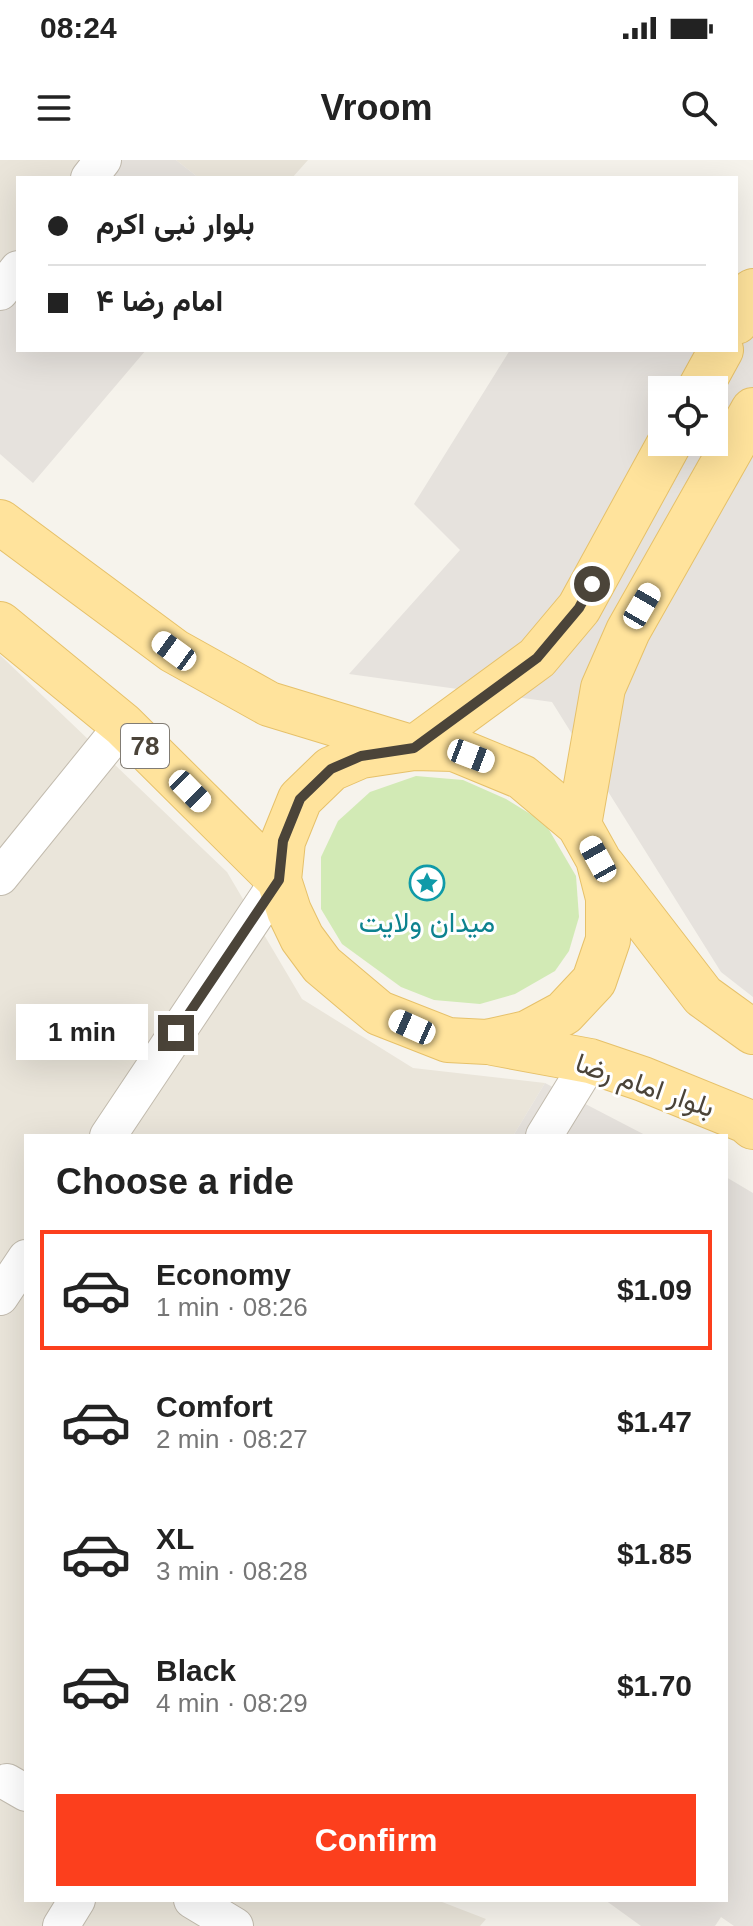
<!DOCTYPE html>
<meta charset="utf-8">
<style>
body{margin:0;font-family:Helvetica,Vazirmatn,sans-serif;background:#f2f2f2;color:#222;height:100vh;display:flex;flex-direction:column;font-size:30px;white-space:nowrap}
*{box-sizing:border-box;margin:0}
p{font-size:26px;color:#767676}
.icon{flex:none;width:44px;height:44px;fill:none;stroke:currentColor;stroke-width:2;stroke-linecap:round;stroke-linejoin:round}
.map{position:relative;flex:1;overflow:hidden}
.drawer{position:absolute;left:24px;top:974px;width:704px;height:768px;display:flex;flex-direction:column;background:#fff;border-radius:0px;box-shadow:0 8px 32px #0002}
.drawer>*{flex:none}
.hud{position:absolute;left:16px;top:16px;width:722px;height:176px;border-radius:0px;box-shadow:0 8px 32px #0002;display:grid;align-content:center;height:176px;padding:0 32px;background:#fff}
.buttons{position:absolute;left:648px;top:216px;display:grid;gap:16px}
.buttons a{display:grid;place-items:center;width:80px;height:80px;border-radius:0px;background:#fff;box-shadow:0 8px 32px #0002;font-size:40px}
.end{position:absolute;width:36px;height:36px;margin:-18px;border:10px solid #4b4439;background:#fff;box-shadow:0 0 0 4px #fff}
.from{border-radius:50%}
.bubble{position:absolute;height:56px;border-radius:0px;background:#fff;box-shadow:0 8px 32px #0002;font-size:26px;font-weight:700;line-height:56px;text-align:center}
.car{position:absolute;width:24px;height:48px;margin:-24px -12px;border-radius:10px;box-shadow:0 0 6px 2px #0007;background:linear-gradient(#fff 24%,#345 0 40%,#fff 0 76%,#345 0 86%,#fff 0)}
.hud b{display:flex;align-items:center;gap:28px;height:76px;font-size:30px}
.hud b+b{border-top:2px solid #e0e0e0}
.hud i{width:20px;height:20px;background:#222}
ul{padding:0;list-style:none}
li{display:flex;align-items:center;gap:24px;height:120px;margin:0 16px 12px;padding:0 16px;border:4px solid transparent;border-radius:0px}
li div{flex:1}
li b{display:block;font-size:30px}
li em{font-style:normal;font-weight:700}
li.active{border-color:#fc3f1d}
li>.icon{width:72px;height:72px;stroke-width:1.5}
h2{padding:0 32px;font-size:36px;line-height:96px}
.primary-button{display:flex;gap:16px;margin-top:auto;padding:16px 32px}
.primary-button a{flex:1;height:92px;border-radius:0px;background:#fc3f1d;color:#fff;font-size:32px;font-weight:700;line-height:92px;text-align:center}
.status{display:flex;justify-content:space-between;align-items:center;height:56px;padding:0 40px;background:#fff;direction:ltr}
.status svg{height:22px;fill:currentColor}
header{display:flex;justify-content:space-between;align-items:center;height:104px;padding:0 32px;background:#fff;font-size:36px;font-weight:700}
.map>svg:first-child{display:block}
.residential{fill:#eae5da}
.industrial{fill:#e6e2dd;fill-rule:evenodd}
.green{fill:#d2eab5}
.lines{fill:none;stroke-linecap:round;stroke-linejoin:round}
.minor-casing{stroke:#c2bbae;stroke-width:38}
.major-casing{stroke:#e6c16a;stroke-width:46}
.minor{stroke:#fff;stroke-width:36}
.major{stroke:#ffe39c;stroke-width:44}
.route{stroke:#4b4439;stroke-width:10}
.labels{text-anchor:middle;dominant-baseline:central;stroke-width:6;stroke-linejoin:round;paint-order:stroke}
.shield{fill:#fff;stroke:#817c74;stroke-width:2}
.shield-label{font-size:26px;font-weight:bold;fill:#4b4439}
.culture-label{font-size:28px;fill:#0d838f;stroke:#fff}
.street-label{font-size:28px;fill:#4b4439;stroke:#fff}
</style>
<div class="status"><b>08:24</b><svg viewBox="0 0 49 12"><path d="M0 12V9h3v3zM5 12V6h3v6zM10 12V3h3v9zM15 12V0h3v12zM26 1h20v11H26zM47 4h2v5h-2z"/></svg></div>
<header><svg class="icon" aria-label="menu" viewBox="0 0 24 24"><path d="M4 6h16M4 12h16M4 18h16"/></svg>Vroom<svg class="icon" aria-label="search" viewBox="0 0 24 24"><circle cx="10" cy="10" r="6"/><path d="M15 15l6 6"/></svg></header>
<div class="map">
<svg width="753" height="1766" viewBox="0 0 753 1766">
<rect width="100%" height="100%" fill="#f6f3ec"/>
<path class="residential" d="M 0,0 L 99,0 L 86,18 L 18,18 L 18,112 L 0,136 Z
M 176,0 L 308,0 L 292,18 L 199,18 Z
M 0,495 L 227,712 L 302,839 L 413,908 L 545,923 L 513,976 L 26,976 L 26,1740 L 437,1740 L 486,1759 L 480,1766 L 0,1766 Z"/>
<path class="industrial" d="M 99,0 L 176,0 L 199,18 L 86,18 Z
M 18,112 L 18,190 L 146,190 L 33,323 L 0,294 L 0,136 Z
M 736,152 L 753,171 L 753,837 L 721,812 L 552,542 L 349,514 L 460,390 L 414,344 L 510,190 L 736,190 ZM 662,230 L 714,230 L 714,282 L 662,282 Z
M 545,923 L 647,976 L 513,976 Z
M 726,1017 L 753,1033 L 753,1766 L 734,1766 L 721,1757 L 715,1766 L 641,1766 L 605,1740 L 726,1740 Z"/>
<path class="green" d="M 416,616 L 463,620 L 506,639 L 545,663 L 576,716 L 579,757 L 569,791 L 555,811 L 515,834 L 480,844 L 434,840 L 401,827 L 342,784 L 321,749 L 321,697 L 338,661 L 370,632 Z"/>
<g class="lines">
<g class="minor-casing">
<path id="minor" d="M 89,18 L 103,0
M 0,132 L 18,109
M 0,717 L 123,565
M 108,976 L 279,720
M 544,976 L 590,901
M 0,1137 L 26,1098
M 7,1622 L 26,1633
M 192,1740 L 235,1766
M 61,1766 L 77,1740"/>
</g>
<g class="major-casing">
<path id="major" d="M 736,162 L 753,131
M 699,230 L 721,190
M 0,362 L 174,491 L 269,544 L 414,588 L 537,498 L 579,448 L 670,282
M 0,464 L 123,565 L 279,720
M 414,588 L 454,589 L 522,617 L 579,665 L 598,699 L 608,738 L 608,780 L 594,821 L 564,853 L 527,873 L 487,882 L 448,880 L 379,853 L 322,805 L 302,778 L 289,751 L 279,720 L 283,681 L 300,639 L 331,609 L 361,596 Z
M 579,665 L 603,528 L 628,471 L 753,250
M 603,706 L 703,836 L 753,872
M 493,883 L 590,901 L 643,919 L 746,961 L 753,967"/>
</g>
<use href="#minor" class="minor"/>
<use href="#major" class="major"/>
</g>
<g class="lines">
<path class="route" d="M 176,873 L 279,720 L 283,681 L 300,639 L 331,609 L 361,596 L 414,588 L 537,498 L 579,448 L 592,424"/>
</g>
<defs>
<g id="sight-ring" transform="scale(1.8)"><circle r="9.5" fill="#fff" stroke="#0f9aa8" stroke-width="1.5"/><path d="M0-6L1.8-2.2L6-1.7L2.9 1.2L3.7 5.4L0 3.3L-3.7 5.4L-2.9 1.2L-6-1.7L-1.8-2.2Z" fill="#0f9aa8"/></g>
</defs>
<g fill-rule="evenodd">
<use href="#sight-ring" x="427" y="723"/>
</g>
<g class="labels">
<rect class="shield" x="121" y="564" width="48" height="44" rx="6"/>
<g class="shield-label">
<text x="145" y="586">78</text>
</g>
<g class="culture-label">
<text x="427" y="762">میدان ولایت</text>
</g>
<g class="street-label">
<text transform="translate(645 925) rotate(19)">بلوار امام رضا</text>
</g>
</g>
</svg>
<div class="buttons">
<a><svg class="icon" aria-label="locate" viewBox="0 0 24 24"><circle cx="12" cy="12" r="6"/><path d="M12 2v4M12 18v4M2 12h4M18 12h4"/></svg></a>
</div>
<i class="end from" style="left:592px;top:424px"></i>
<i class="end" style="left:176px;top:873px"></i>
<div class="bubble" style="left:16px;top:844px;width:132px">1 min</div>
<i class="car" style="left:642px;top:446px;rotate:30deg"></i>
<i class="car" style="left:174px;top:491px;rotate:306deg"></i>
<i class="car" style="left:471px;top:596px;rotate:111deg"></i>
<i class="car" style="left:190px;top:631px;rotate:135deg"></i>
<i class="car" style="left:598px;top:699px;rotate:331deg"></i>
<i class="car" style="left:412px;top:867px;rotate:294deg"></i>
<div class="hud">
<b><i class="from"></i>بلوار نبی اکرم</b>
<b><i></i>امام رضا ۴</b>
</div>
<section class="drawer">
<h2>Choose a ride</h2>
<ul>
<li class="active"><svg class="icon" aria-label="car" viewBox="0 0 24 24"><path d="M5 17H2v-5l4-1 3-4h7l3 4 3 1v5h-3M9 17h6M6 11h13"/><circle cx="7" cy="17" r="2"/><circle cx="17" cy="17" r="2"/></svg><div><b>Economy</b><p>1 min · 08:26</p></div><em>$1.09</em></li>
<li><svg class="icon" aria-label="car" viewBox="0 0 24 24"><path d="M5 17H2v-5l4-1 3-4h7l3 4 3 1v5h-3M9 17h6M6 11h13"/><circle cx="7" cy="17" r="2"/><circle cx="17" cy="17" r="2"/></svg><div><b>Comfort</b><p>2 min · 08:27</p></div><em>$1.47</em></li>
<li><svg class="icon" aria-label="car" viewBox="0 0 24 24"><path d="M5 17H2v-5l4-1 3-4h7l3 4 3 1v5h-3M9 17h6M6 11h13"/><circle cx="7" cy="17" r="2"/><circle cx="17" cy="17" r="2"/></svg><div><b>XL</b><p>3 min · 08:28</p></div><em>$1.85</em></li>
<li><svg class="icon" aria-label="car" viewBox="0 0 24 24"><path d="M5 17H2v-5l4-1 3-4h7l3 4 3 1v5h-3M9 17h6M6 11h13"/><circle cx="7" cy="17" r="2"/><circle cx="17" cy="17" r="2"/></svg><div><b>Black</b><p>4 min · 08:29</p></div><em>$1.70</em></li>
</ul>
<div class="primary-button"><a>Confirm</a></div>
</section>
</div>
